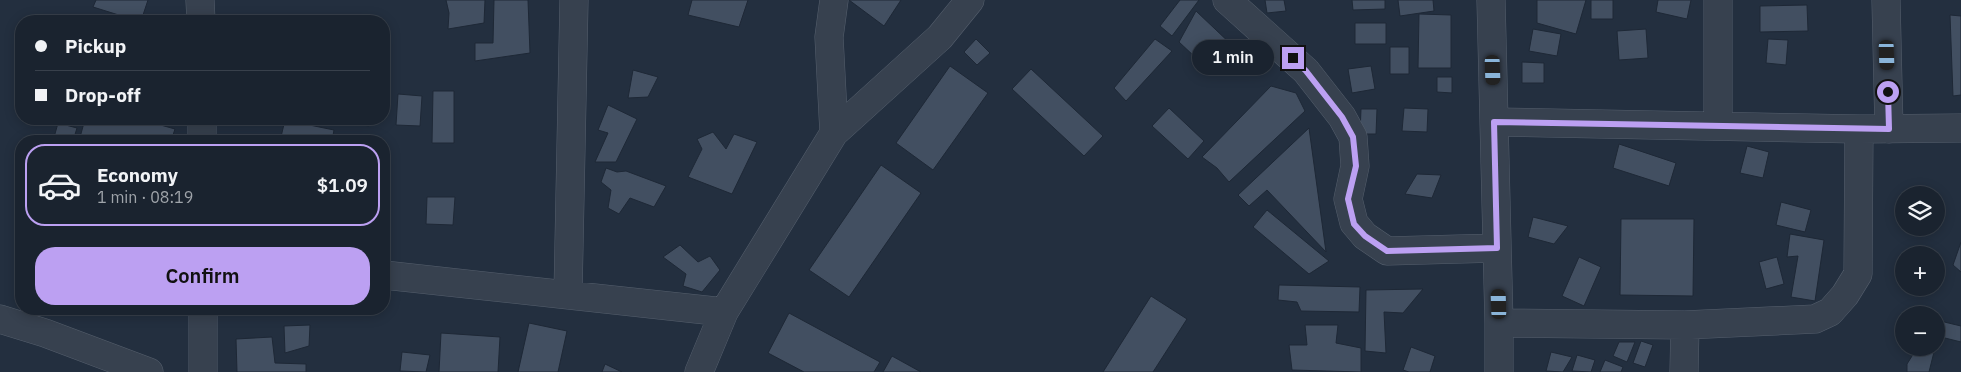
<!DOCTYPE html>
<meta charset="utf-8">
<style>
body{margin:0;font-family:"IBM Plex Sans",sans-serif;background:#232b37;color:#f1f3f6;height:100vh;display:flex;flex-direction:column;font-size:19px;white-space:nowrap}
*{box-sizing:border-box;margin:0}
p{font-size:16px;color:#9fa4aa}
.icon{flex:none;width:28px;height:28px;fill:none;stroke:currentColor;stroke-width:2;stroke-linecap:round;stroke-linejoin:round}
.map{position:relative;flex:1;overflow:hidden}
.drawer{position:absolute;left:15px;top:135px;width:375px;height:180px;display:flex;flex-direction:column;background:#1a232f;border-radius:20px;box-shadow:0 2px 12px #0003,0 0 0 1px #38404b}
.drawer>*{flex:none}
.guide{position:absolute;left:15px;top:15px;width:375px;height:110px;border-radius:20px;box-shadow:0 2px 12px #0003,0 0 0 1px #38404b;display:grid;align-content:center;height:110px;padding:0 20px;background:#1a232f}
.buttons{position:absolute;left:1895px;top:186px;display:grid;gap:10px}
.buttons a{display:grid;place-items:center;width:50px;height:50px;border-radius:50%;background:#1a232f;box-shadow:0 2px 12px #0003,0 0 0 1px #38404b;font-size:25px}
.end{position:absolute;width:22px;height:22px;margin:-11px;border:6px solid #bca0f2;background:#111;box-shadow:0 0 0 2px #111}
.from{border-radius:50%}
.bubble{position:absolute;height:35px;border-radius:18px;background:#1a232f;box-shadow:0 2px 12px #0003,0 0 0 1px #38404b;font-size:16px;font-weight:600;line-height:35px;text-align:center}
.car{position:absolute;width:15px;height:30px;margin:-15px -8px;border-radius:6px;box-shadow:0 0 4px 1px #0007;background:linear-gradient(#222 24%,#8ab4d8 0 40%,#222 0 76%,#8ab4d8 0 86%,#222 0)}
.guide b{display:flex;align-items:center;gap:18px;height:48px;font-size:19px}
.guide b+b{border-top:1px solid #38404b}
.guide i{width:12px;height:12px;background:#f1f3f6}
ul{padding:9px 0 0;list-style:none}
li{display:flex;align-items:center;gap:15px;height:82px;margin:0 10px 8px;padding:0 10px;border:2px solid transparent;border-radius:20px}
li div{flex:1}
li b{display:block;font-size:19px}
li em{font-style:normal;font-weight:600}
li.active{border-color:#bca0f2}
li>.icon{width:45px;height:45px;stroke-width:1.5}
.action{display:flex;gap:10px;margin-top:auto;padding:10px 20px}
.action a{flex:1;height:58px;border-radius:20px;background:#bca0f2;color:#111;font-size:20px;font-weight:600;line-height:58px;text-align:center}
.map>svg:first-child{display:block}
.building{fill:#424f61;stroke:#1e2836}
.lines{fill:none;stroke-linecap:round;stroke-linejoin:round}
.minor-casing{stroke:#555f6d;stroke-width:29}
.minor{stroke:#37414f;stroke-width:28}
.route{stroke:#bca0f2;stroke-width:6}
</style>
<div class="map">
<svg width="1961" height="372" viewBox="0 0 1961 372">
<rect width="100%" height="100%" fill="#232f3f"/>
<path class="building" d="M 96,0 L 148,0 L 141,21 L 138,21 L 93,7 Z
M 446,0 L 485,0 L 484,23 L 448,29 L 449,13 Z
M 494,0 L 528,0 L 530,53 L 475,61 L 475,43 L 493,43 Z
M 692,0 L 748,0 L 739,27 L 688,15 Z
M 849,0 L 901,0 L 884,26 Z
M 1180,0 L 1199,0 L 1172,36 L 1160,26 Z
M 1265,0 L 1284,0 L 1286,11 L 1267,13 Z
M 1352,0 L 1385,0 L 1385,9 L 1353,10 Z
M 1398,0 L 1433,0 L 1434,11 L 1400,16 Z
M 1537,0 L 1586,0 L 1576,34 L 1537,23 Z
M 1591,0 L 1613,0 L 1613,19 L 1591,19 Z
M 1658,0 L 1691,0 L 1687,19 L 1656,12 Z
M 1807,5 L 1808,31 L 1760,32 L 1760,6 Z
M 1196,11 L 1234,47 L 1210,71 L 1179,42 Z
M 1419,14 L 1451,15 L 1451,68 L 1418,68 Z
M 1950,15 L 1961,16 L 1961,95 L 1953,96 Z
M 1355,23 L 1386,23 L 1386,44 L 1355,44 Z
M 1533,29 L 1561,34 L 1557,56 L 1529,51 Z
M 1646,29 L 1648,58 L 1619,60 L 1617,31 Z
M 976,39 L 990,53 L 977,65 L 964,52 Z
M 1155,39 L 1172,51 L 1126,101 L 1114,88 Z
M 1768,39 L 1788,40 L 1786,65 L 1766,63 Z
M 1390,47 L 1409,47 L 1409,74 L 1390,74 Z
M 1522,62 L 1544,63 L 1544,83 L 1522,83 Z
M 950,66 L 988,93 L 933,170 L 896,143 Z
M 1371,66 L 1375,89 L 1352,93 L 1348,69 Z
M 1031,69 L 1103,136 L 1084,156 L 1012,89 Z
M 633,70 L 658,77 L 648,97 L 628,98 Z
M 1437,77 L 1452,77 L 1452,93 L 1437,92 Z
M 1271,86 L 1296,93 L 1305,111 L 1229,182 L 1217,168 L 1202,157 Z
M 433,91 L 454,91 L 454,143 L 432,143 Z
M 398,94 L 422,96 L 420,126 L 396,125 Z
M 608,105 L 637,119 L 616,162 L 595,162 L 608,133 L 598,130 Z
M 1169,108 L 1204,141 L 1188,159 L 1152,126 Z
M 1404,108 L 1428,109 L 1427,132 L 1402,131 Z
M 1361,109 L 1377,109 L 1376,134 L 1360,134 Z
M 85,119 L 139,119 L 175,129 L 171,141 L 79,141 Z
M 341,119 L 373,119 L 369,126 L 340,121 Z
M 285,120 L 334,130 L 332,141 L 280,141 Z
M 58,123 L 77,128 L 73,141 L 53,141 Z
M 1309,128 L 1326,252 L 1267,190 L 1249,206 L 1238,195 Z
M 713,132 L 726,149 L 734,134 L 757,142 L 732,194 L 688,177 L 702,149 L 697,139 Z
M 1619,144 L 1676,163 L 1669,186 L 1613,168 Z
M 1747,146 L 1769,152 L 1763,178 L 1740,173 Z
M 881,165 L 921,193 L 849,297 L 809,270 Z
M 606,168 L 617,172 L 626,171 L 666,186 L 654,207 L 630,198 L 619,214 L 608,208 L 611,190 L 601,182 Z
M 1417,174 L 1441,175 L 1432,198 L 1405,194 Z
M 427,197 L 455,197 L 453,225 L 426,224 Z
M 1781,202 L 1811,210 L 1805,232 L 1776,225 Z
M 1267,210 L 1329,261 L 1309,274 L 1253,227 Z
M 1533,217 L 1568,226 L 1554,244 L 1528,237 Z
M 1621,219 L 1694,219 L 1693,296 L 1620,295 Z
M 1790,234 L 1824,240 L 1815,301 L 1791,297 L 1798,256 L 1787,257 Z
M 1961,242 L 1961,272 L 1953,265 Z
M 680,245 L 698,262 L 710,256 L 720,270 L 702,292 L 683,286 L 686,274 L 663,257 Z
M 1579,257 L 1601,267 L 1584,306 L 1562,296 Z
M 1777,257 L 1784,284 L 1766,289 L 1759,262 Z
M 1279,285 L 1360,287 L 1359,312 L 1301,311 L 1297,302 L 1278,300 Z
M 1423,289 L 1403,313 L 1384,312 L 1386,353 L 1365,351 L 1366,290 Z
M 1151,296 L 1187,319 L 1153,372 L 1103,372 Z
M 789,313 L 880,362 L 874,372 L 804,372 L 768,353 Z
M 1936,320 L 1961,326 L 1961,342 L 1937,336 L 1936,341 Z
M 529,323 L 567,331 L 558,372 L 518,372 Z
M 310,325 L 309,346 L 285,353 L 284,326 Z
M 1305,325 L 1338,325 L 1336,343 L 1361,348 L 1361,372 L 1292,370 L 1289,345 L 1307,345 Z
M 441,333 L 500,337 L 498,372 L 439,372 Z
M 272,337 L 275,363 L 306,364 L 306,372 L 237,372 L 236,339 Z
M 1641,341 L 1653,345 L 1645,367 L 1633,363 Z
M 1619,342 L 1635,342 L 1627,362 L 1613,356 Z
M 1411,347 L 1435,356 L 1430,372 L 1409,372 L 1403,370 Z
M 1917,348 L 1935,348 L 1929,372 L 1907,372 L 1907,364 Z
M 402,352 L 430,355 L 426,372 L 400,371 Z
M 1551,352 L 1572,357 L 1563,372 L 1546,371 Z
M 1577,355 L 1595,360 L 1591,372 L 1572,371 Z
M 892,356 L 921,372 L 883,372 Z
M 1605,360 L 1623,367 L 1621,372 L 1600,372 Z
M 605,364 L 622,372 L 602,372 Z"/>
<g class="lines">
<g class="minor-casing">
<path id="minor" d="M 200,0 L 201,21
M 1227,0 L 1306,71 L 1342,117 L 1353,137 L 1355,166 L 1348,199 L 1354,223 L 1365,236 L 1387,251 L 1497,248
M 1491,0 L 1499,323 L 1499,372
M 1718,0 L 1718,126
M 1886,0 L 1889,129
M 202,119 L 202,141
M 1494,122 L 1859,129 L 1961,128
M 834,133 L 940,37 L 970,0
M 384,275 L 724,312
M 568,294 L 574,0
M 0,319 L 45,333 L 149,372
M 1499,323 L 1685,325 L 1684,372
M 1685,325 L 1815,319 L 1830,312 L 1845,295 L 1858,274 L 1859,129
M 203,372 L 203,309
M 699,372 L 724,312 L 834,133 L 829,37 L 834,0"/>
</g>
<use href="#minor" class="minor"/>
</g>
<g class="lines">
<path class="route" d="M 1293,58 L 1306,71 L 1342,117 L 1353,137 L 1356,166 L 1348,199 L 1354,224 L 1365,236 L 1387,251 L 1497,248 L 1494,122 L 1889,129 L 1888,92"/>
</g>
</svg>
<div class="buttons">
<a><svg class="icon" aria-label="layers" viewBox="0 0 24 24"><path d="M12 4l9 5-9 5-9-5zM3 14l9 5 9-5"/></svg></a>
<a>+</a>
<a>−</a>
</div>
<i class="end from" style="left:1888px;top:92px"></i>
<i class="end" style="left:1293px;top:58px"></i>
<div class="bubble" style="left:1192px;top:40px;width:82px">1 min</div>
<i class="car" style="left:1887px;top:55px;rotate:178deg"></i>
<i class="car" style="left:1493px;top:70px;rotate:178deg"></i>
<i class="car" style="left:1499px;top:304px;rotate:358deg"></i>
<div class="guide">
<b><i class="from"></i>Pickup</b>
<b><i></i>Drop-off</b>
</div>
<section class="drawer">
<ul>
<li class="active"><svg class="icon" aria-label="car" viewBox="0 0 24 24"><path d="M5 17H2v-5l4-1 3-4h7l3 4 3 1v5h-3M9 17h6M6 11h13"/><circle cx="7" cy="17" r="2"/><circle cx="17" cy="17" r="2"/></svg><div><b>Economy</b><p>1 min · 08:19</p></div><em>$1.09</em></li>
</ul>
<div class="action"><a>Confirm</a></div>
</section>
</div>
